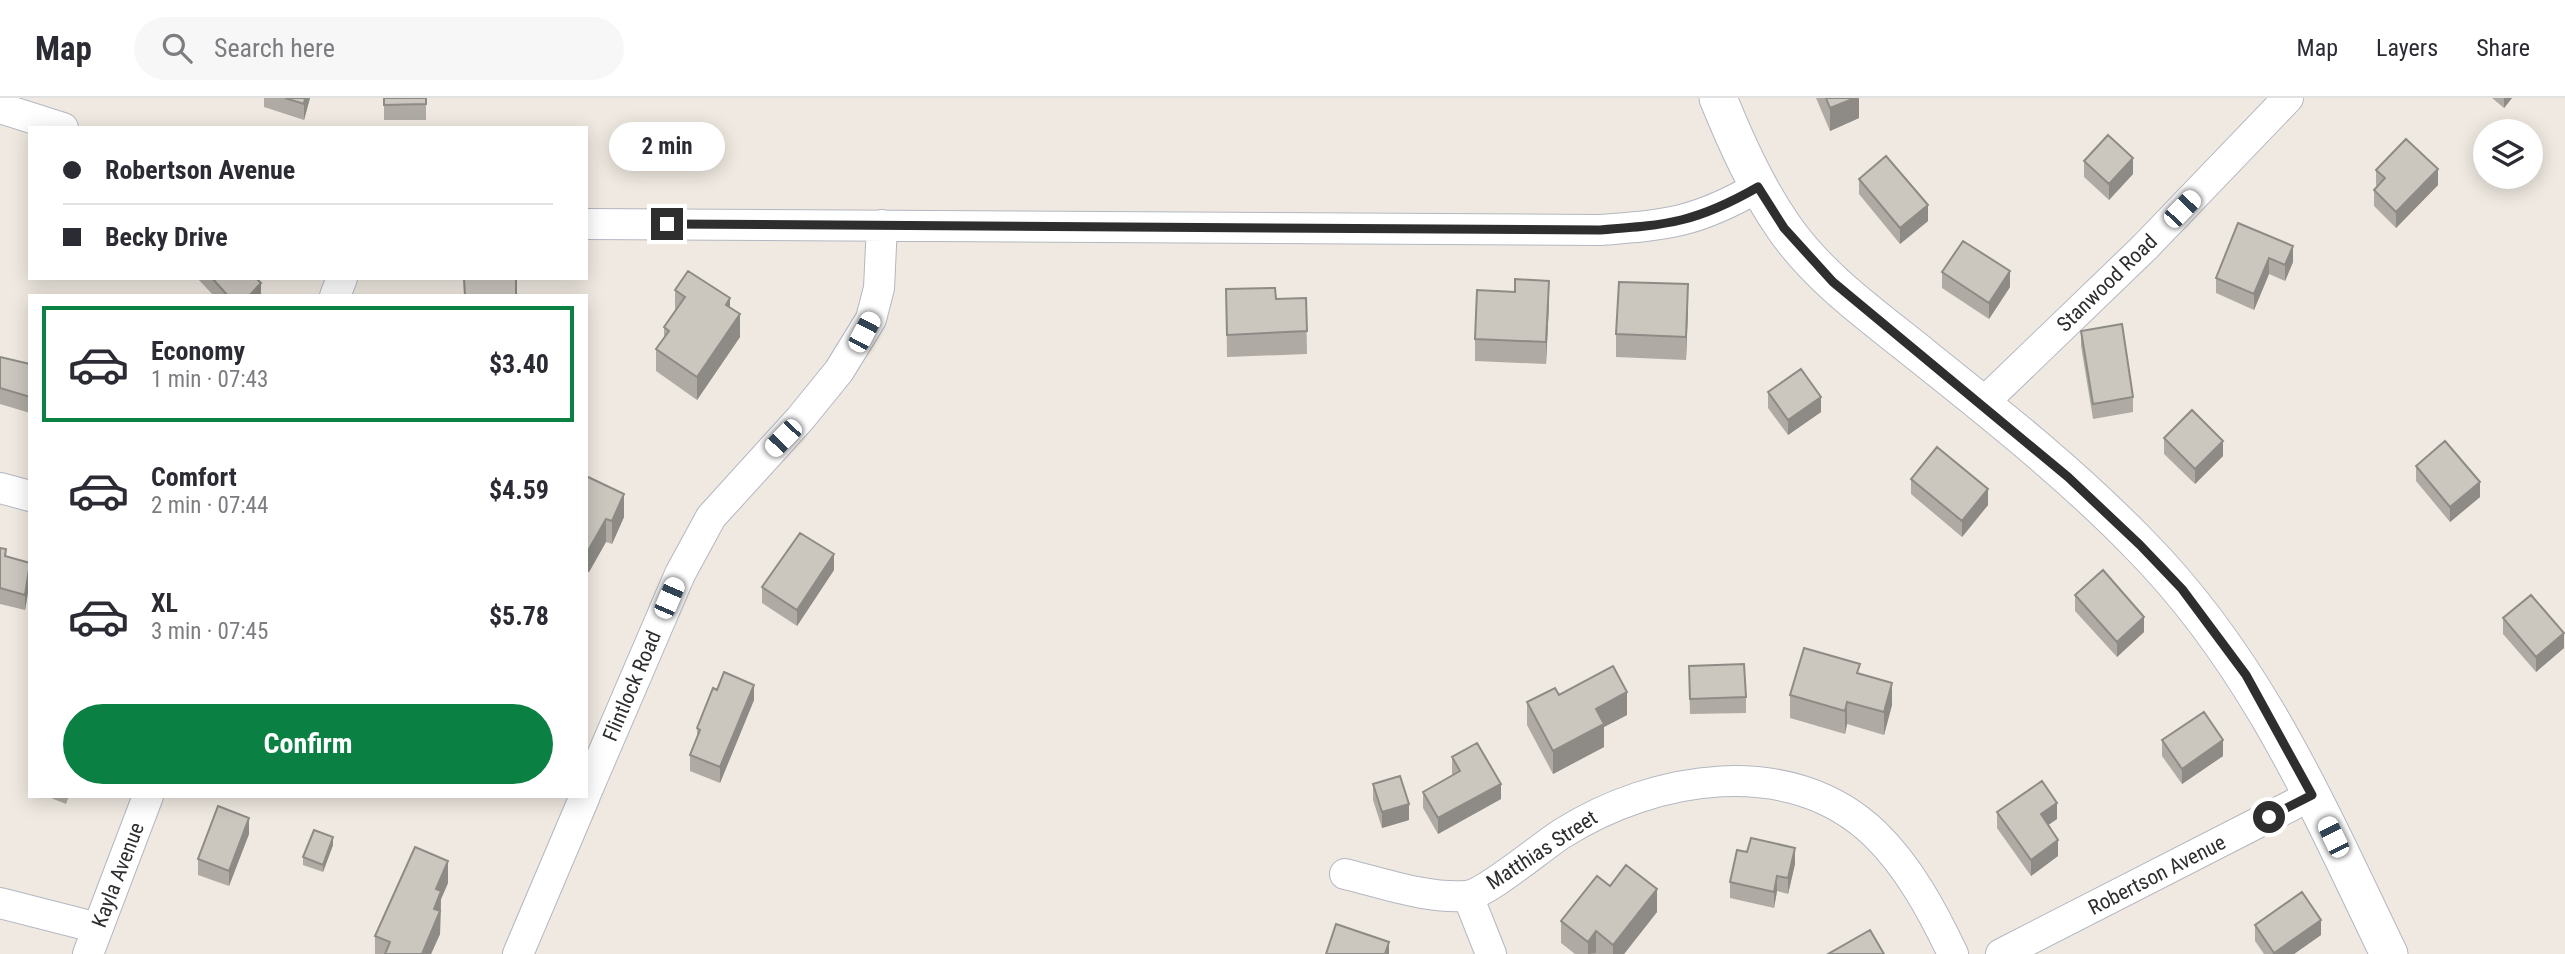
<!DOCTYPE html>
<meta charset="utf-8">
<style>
body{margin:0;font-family:"Roboto Condensed",sans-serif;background:#f7f7f7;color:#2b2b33;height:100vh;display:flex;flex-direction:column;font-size:26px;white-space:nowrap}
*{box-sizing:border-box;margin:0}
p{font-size:23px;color:#7c7c81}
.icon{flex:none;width:38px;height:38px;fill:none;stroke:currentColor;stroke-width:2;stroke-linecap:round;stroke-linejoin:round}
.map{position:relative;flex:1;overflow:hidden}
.panel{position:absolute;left:28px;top:196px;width:560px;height:504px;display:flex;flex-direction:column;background:#fff;border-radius:0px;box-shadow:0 4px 18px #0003}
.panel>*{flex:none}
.banner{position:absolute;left:28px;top:28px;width:560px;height:154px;border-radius:0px;box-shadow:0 4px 18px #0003;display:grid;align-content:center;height:154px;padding:0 35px;background:#fff}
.tools{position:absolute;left:2473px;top:21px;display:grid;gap:14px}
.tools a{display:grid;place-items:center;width:70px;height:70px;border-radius:50%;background:#fff;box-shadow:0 4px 18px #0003;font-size:35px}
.end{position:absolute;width:32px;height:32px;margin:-16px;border:9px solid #2e2e2e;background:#fff;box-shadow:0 0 0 4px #fff}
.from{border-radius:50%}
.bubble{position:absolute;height:49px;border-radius:24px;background:#fff;box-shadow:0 4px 18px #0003;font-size:23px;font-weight:700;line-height:49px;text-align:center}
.car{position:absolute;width:21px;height:42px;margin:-21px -10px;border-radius:9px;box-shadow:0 0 5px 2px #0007;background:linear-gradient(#fff 24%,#345 0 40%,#fff 0 76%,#345 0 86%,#fff 0)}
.banner b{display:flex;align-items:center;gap:24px;height:66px;font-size:26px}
.banner b+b{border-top:2px solid #e1e1e2}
.banner i{width:18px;height:18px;background:#2b2b33}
ul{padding:12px 0 0;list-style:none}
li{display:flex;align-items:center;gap:21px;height:116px;margin:0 14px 10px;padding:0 21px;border:4px solid transparent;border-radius:0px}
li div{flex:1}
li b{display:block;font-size:26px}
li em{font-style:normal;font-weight:700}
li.selected{border-color:#0b8043}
li>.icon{width:63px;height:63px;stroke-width:1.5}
.button{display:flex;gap:14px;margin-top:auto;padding:14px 35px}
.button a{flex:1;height:80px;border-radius:42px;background:#0b8043;color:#fff;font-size:28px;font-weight:700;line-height:80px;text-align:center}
header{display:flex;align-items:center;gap:42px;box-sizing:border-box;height:98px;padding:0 35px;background:#fff;border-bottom:2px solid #e1e1e2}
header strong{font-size:33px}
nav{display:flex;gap:38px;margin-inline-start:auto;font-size:24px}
.search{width:490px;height:63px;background:#f7f7f7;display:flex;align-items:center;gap:18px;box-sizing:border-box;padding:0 24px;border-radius:38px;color:#7c7c81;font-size:26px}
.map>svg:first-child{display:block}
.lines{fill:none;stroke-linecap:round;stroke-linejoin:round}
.minor-casing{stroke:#b4b7c1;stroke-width:32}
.tertiary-casing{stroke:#b4b7c1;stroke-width:39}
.minor{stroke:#fff;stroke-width:30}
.tertiary{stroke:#fff;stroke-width:37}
.wall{fill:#afaba4}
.shaded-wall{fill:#8e8b86}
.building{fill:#cbc7bf;stroke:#8e8b86;stroke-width:2}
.route{stroke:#2e2e2e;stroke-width:9}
.labels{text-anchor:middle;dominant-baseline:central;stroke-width:5;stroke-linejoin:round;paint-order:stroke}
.street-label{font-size:21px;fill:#2e2e2e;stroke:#fff}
</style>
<header>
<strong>Map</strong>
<div class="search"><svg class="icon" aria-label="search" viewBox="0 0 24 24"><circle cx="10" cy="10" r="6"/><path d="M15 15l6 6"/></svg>Search here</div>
<nav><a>Map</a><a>Layers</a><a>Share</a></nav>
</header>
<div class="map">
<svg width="2565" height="856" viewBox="0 0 2565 856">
<rect width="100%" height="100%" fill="#efe9e1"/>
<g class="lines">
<g class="minor-casing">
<path id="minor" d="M 0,10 L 63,30
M 586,126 L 1600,132 C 1669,127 1697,124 1758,89
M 335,198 L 342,180
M 1982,306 L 2145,149 L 2288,0
M 0,390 L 30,398
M 586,695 L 680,476 L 711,419 L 800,321 L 839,273 L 871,221 L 879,190 L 882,127
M 1345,776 C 1383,785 1427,801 1466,798 C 1485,797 1542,748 1563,735 C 1654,678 1790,654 1875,736 C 1909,769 1933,814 1953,856
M 1468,798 L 1491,856
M 0,805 L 98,830
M 88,856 L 148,698
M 518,856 L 585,698
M 2001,856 L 2312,697"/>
</g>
<g class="tertiary-casing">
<path id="tertiary" d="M 1718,0 C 1736,44 1756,89 1783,128 C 1819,181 1876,220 1925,260 C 1999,319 2073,378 2139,446 C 2256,564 2318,709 2389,856"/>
</g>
<use href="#minor" class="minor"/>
<use href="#tertiary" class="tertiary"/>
</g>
<path class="wall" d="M 264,0 L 310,0 L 304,22 L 264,9 Z
M 384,0 L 426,0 L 426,22 L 384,22 Z
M 1816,0 L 1859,0 L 1859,20 L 1830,33 Z
M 2492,0 L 2512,0 L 2504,10 Z
M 2084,63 L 2133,76 L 2109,102 L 2084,79 Z
M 2376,72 L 2438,87 L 2396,130 L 2374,108 L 2374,92 L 2377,88 L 2376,87 Z
M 1859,81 L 1928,123 L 1900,146 L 1859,96 Z
M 2238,125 L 2293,164 L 2285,183 L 2269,176 L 2254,212 L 2216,195 L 2216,180 Z
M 1942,174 L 2010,189 L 1989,221 L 1942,190 Z
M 197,180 L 256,180 L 261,198 L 214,198 Z
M 1226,191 L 1276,201 L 1306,200 L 1307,256 L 1227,259 Z
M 675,192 L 730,210 L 740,239 L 697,302 L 656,273 L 656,251 L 664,241 L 664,229 L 675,213 Z
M 1549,205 L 1546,266 L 1475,263 L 1475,241 Z
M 1688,209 L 1686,262 L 1616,259 L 1616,236 Z
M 2081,233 L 2133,299 L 2133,314 L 2093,321 L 2081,248 Z
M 0,259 L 30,266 L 30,315 L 0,306 Z
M 1768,294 L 1821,314 L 1788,337 L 1768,310 Z
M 2164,340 L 2223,358 L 2195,386 L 2164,356 Z
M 2416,368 L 2480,399 L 2450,424 L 2416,383 Z
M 586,378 L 624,419 L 612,446 L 606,444 L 589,474 L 586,474 Z
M 1911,381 L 1988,407 L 1962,439 L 1911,396 Z
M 0,450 L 6,458 L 30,465 L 30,483 L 25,512 L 0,506 Z
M 834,472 L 797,528 L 762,505 L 762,489 Z
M 2075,497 L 2144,534 L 2117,559 L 2075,513 Z
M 2503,520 L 2564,550 L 2536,574 L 2503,536 Z
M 1689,568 L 1746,599 L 1746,615 L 1690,616 Z
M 1860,575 L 1892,607 L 1884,637 L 1847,626 L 1845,636 L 1790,620 L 1790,597 Z
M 717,592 L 754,602 L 720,685 L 690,673 L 690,657 L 697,641 L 697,630 Z
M 1559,597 L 1627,617 L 1604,629 L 1604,649 L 1553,676 L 1527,627 L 1527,604 Z
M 2162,642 L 2223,658 L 2182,686 L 2162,658 Z
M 1452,659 L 1501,701 L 1438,736 L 1423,710 L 1423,694 L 1453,677 L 1452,675 Z
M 1373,686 L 1409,722 L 1382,730 L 1373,702 Z
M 46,698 L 69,698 L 66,706 Z
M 1997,714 L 2057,721 L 2048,727 L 2058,758 L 2031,778 L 1997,730 Z
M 249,736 L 229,788 L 198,777 L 198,761 Z
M 333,747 L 323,774 L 303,767 L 303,759 Z
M 1795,766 L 1788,796 L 1777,793 L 1774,810 L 1730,800 L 1730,784 Z
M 448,785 L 441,801 L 440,836 L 431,856 L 375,856 L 375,838 Z
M 1610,788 L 1657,814 L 1624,856 L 1575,856 L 1561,845 L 1561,823 Z
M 2255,827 L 2321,837 L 2294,856 L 2264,856 L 2255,843 Z"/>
<path class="shaded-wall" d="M 305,0 L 310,0 L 304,22 L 304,6 Z
M 1855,0 L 1859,0 L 1859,20 L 1830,33 L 1830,10 Z
M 2504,0 L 2512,0 L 2504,10 Z
M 2133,60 L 2133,76 L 2109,102 L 2109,86 Z
M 2438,71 L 2438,87 L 2396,130 L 2396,114 Z
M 1928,107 L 1928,123 L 1900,146 L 1900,130 Z
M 2293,148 L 2293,164 L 2285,183 L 2285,167 Z
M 2269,160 L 2269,176 L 2254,212 L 2254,196 Z
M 2010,173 L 2010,189 L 1989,221 L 1989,205 Z
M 1549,183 L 1549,205 L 1546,266 L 1546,244 Z
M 261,185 L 261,198 L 249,198 Z
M 1688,186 L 1688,209 L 1686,262 L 1686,239 Z
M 730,200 L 730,222 L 726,207 Z
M 740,216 L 740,239 L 697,302 L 697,279 Z
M 1821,299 L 1821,314 L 1788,337 L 1788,322 Z
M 2223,343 L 2223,358 L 2195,386 L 2195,371 Z
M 2480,384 L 2480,399 L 2450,424 L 2450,409 Z
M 1988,391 L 1988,407 L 1962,439 L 1962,423 Z
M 624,396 L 624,419 L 612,446 L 612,423 Z
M 606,421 L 606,444 L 589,474 L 586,474 L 586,452 Z
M 834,456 L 834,472 L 797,528 L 797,512 Z
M 30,468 L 30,483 L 25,512 L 25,497 Z
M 2144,519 L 2144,534 L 2117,559 L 2117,544 Z
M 2564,535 L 2564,550 L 2536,574 L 2536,559 Z
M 1892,585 L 1892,607 L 1884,637 L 1884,614 Z
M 754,587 L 754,602 L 720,685 L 720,669 Z
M 1627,594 L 1627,617 L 1604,629 L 1604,649 L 1553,676 L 1553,653 L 1596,611 Z
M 1847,604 L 1847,626 L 1845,636 L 1845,613 Z
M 2223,642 L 2223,658 L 2182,686 L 2182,671 Z
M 1501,686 L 1501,701 L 1438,736 L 1438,720 Z
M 2057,705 L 2057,721 L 2041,732 L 2041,716 Z
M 1409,706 L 1409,722 L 1382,730 L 1382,714 Z
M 249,720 L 249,736 L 229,788 L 229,773 Z
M 333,739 L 333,747 L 323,774 L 323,767 Z
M 2058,742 L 2058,758 L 2031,778 L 2031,762 Z
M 1795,750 L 1795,766 L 1788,796 L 1788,780 Z
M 448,763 L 448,785 L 441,801 L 440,836 L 431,856 L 422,856 L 434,811 L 436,791 Z
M 1777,778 L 1777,793 L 1774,810 L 1774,794 Z
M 1657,791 L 1657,814 L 1624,856 L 1613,856 L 1613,847 Z
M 2321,822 L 2321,837 L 2294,856 L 2274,856 L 2274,855 Z
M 1596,833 L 1596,855 L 1588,856 L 1588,844 Z
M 1389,844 L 1389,856 L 1385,856 Z"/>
<path class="building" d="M 285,0 L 305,0 L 304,6 Z
M 384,0 L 426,0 L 426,6 L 384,7 Z
M 1826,0 L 1855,0 L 1830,10 Z
M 2108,37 L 2133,60 L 2109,86 L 2084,63 Z
M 2406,41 L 2438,71 L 2396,114 L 2374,92 L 2385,80 L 2376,72 Z
M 1886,58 L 1928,107 L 1900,130 L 1859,81 Z
M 2238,125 L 2293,148 L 2285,167 L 2269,160 L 2254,196 L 2216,180 Z
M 1963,143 L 2010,173 L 1989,205 L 1942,174 Z
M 688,173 L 730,200 L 726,207 L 740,216 L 697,279 L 656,251 L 669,233 L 664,229 L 685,199 L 675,192 Z
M 212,180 L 256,180 L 261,185 L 249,198 L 228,198 Z
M 464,181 L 516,181 L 516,198 L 465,198 Z
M 1515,181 L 1549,183 L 1546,244 L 1475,241 L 1477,192 L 1515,194 Z
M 1619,184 L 1688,186 L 1686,239 L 1616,236 Z
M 1275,190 L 1276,201 L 1306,200 L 1307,233 L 1227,237 L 1226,191 Z
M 2122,226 L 2133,299 L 2093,306 L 2081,233 Z
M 0,259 L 30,266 L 30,299 L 0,290 Z
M 1801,271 L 1821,299 L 1788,322 L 1768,294 Z
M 2192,312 L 2223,343 L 2195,371 L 2164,340 Z
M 2445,343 L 2480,384 L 2450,409 L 2416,368 Z
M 1937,349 L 1988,391 L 1962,423 L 1911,381 Z
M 586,378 L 624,396 L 612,423 L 606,421 L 589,451 L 586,452 Z
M 800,435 L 834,456 L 797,512 L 762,489 Z
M 0,450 L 6,451 L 5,458 L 30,465 L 25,497 L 0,490 Z
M 2103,472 L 2144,519 L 2117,544 L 2075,497 Z
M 2531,497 L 2564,535 L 2536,559 L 2503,520 Z
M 1804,550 L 1860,566 L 1857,575 L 1892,585 L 1884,614 L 1847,604 L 1845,613 L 1790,597 Z
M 1744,566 L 1746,599 L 1690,601 L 1689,568 Z
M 1613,568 L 1627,594 L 1596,611 L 1604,626 L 1553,653 L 1527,604 L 1555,590 L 1559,597 Z
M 724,574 L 754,587 L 720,669 L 690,657 L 700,632 L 697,630 L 713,590 L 717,592 Z
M 2204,614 L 2223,642 L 2182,671 L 2162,642 Z
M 1477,645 L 1501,686 L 1438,720 L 1423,694 L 1460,673 L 1452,659 Z
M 1400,678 L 1409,706 L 1382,714 L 1373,686 Z
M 2042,683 L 2057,705 L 2041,716 L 2058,742 L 2031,762 L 1997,714 Z
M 218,708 L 249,720 L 229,773 L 198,761 Z
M 314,732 L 333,739 L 323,767 L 303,759 Z
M 1751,740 L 1795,750 L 1788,780 L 1777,778 L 1774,794 L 1730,784 L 1737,752 L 1747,754 Z
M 415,749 L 448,763 L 436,791 L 441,793 L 434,811 L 440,813 L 422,856 L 385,856 L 390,844 L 375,838 Z
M 1626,767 L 1657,791 L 1613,847 L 1596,833 L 1588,844 L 1561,823 L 1597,778 L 1610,788 Z
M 2302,794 L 2321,822 L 2274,855 L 2255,827 Z
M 1336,826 L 1389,844 L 1385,856 L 1326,856 Z
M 1870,832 L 1884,856 L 1828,856 Z"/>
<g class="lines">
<path class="route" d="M 667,126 L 1600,132 C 1669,127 1697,124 1758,89 L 1784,130 L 1833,184 L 2068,379 L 2140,447 L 2182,491 L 2246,577 L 2312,697 L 2269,719"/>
</g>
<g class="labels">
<g class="street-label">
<text transform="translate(2107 185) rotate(-44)">Stanwood Road</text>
<text transform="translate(632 588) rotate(-67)">Flintlock Road</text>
<text transform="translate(1542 752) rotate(-33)">Matthias Street</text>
<text transform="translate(118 777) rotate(-69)">Kayla Avenue</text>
<text transform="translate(2157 777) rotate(-27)">Robertson Avenue</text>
</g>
</g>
</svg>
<div class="tools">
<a><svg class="icon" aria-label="layers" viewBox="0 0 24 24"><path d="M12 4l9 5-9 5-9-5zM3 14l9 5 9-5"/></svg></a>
</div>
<i class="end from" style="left:2269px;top:719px"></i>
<i class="end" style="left:667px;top:126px"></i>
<div class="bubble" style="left:609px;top:24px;width:116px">2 min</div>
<i class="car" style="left:2182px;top:111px;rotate:44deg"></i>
<i class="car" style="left:864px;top:234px;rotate:28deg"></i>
<i class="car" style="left:783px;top:340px;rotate:224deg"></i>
<i class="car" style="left:669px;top:500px;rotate:23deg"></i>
<i class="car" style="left:2333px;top:739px;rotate:334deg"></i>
<div class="banner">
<b><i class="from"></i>Robertson Avenue</b>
<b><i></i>Becky Drive</b>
</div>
<section class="panel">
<ul>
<li class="selected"><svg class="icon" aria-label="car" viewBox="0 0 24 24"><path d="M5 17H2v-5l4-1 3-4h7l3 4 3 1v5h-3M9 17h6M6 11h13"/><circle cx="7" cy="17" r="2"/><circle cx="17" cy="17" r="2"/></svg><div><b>Economy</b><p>1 min · 07:43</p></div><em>$3.40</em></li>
<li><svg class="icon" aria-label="car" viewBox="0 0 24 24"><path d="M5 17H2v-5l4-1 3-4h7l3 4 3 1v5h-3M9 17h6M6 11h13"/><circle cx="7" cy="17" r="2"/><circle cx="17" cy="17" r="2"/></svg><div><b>Comfort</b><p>2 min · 07:44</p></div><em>$4.59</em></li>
<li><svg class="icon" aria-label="car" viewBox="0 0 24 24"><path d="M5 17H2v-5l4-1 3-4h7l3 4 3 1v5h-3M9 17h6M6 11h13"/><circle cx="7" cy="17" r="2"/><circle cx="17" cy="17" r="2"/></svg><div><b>XL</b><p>3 min · 07:45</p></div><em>$5.78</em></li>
</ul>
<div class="button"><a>Confirm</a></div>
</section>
</div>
